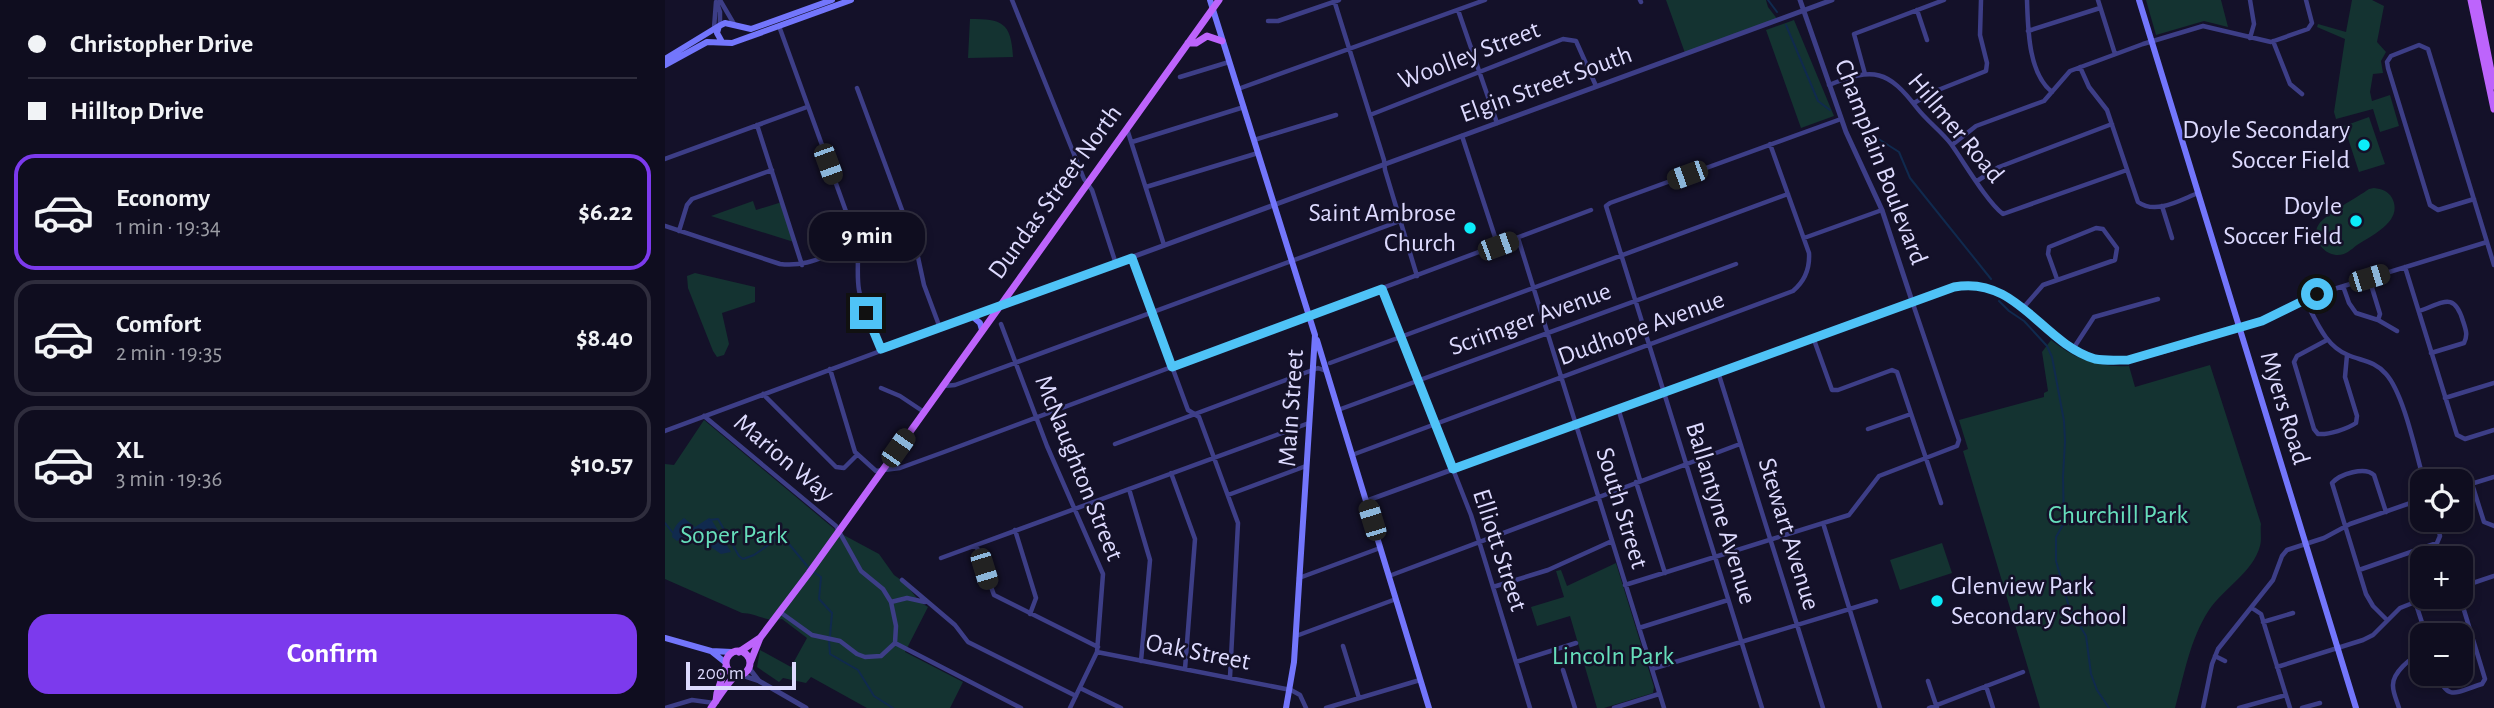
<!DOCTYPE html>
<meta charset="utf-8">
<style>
body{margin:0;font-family:"Alegreya Sans",sans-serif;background:#181628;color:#f1f3f6;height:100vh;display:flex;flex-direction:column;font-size:26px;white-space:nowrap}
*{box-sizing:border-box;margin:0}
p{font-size:23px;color:#9b9ca4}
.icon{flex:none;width:38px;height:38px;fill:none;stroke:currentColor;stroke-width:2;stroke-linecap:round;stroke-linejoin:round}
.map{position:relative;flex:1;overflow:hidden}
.side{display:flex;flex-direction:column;background:#0f0d1f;width:665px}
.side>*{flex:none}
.banner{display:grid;align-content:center;height:154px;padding:0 28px;background:#0f0d1f}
.fabs{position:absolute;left:1745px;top:469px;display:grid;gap:14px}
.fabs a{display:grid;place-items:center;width:63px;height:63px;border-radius:14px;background:#0f0d1f;box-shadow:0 4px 10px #0003,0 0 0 2px #2f2d3d;font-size:35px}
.scale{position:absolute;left:21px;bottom:18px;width:110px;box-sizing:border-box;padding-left:7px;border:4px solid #dddafe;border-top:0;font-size:19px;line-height:24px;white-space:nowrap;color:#dddafe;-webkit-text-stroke:5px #141129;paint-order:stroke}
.end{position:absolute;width:32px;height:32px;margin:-16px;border:9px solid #4fc3f7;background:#111;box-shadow:0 0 0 4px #111}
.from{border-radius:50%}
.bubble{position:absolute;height:49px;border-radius:21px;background:#0f0d1f;box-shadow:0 4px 10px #0003,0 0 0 2px #2f2d3d;font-size:23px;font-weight:700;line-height:49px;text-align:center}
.car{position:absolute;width:21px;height:42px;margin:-21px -10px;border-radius:9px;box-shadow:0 0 5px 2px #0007;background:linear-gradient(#222 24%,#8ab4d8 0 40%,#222 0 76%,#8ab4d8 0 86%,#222 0)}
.banner b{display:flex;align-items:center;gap:24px;height:66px;font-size:26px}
.banner b+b{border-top:2px solid #2f2d3d}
.banner i{width:18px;height:18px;background:#f1f3f6}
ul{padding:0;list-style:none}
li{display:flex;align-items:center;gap:21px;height:116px;margin:0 14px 10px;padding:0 14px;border:4px solid #2f2d3d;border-radius:21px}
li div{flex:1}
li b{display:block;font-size:26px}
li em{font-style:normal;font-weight:700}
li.on{border-color:#7c3aed}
li>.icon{width:63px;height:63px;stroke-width:1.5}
.button{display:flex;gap:14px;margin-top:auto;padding:14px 28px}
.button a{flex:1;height:80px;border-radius:21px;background:#7c3aed;color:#fff;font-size:28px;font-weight:700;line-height:80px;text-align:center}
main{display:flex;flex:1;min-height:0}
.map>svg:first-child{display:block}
.green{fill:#143331}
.water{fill:#102a4e}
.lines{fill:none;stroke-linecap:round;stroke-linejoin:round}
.stream{stroke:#102a4e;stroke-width:2}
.minor{stroke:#3d3e87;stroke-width:4.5}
.tertiary{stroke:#3d3e87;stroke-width:5}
.secondary{stroke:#7376fc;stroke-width:6}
.primary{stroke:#bd64fc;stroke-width:7}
.route{stroke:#4fc3f7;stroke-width:9}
.poi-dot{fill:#0becfa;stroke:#141129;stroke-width:2.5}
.labels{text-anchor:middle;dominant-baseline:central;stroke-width:5;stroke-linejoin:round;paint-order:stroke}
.street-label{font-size:26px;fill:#dddafe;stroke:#141129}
.poi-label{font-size:26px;fill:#dddafe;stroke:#141129;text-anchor:end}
.park-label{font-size:26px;fill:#66debb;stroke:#141129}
</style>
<main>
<section class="side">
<div class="banner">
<b><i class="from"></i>Christopher Drive</b>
<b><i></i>Hilltop Drive</b>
</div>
<ul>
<li class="on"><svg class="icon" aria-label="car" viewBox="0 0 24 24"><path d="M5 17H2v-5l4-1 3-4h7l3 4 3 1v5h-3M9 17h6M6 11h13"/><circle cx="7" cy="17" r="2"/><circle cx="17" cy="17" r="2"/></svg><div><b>Economy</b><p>1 min · 19:34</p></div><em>$6.22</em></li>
<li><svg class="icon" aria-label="car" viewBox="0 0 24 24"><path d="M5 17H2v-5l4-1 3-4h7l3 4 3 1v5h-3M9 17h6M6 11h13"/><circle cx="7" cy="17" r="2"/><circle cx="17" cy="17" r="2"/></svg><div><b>Comfort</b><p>2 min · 19:35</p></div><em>$8.40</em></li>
<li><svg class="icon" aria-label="car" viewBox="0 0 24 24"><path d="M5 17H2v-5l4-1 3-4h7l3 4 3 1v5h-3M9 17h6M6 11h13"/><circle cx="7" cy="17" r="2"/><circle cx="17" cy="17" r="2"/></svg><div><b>XL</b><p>3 min · 19:36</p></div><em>$10.57</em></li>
</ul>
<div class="button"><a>Confirm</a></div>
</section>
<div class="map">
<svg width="1829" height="708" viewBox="0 0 1829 708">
<rect width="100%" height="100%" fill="#141129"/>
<path class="green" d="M 1001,0 L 1101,0 L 1103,7 L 1113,20 L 1020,53 Z
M 1481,0 L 1556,0 L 1563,27 L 1539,21 L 1491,35 Z
M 1687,0 L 1707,0 L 1719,6 L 1712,42 L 1721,52 L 1716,61 L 1718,73 L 1708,74 L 1705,92 L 1707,101 L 1725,95 L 1734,126 L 1715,132 L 1708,109 L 1671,119 L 1669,112 L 1680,39 L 1652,27 L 1653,24 L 1681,32 Z
M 305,19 C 337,19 346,22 348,57 L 303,58 Z
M 1129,20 L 1169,116 L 1136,128 L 1101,30 Z
M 1704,117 L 1720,164 L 1694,172 L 1679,126 Z
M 1709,188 C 1717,189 1723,191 1727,198 C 1739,221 1707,235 1692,245 C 1686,250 1680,255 1673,255 C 1658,255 1645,237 1654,224 C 1661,214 1693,197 1704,189 Z
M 88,201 L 91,210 L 117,202 L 132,243 L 46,216 Z
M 30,273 L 90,287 L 90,302 L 57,313 L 64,344 L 59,355 L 52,357 L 48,351 L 23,288 L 22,276 Z
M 1386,340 C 1410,359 1433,368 1464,366 L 1470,387 L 1545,365 L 1596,524 C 1595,530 1597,539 1595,546 C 1588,572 1559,588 1544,610 C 1525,639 1519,675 1510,708 L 1375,708 L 1298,451 L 1303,449 L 1294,420 L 1379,397 L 1379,393 L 1383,391 L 1377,352 Z
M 39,420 L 173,532 L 214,554 L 229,575 L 239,582 L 255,602 L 263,607 L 240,652 L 298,682 L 285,708 L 202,708 L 146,677 L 141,683 L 118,678 L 114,682 L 92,667 L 95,650 L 126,667 L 142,638 L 117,619 C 103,623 91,613 77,613 L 0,579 L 0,464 L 9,465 Z
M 1277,543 L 1287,573 L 1235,590 L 1225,560 Z
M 951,563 L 989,687 L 988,693 L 939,708 L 932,708 L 905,616 L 872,626 L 866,607 L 899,597 L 891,571 L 896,570 L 902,586 Z"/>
<path class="water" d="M 19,518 L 30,527 L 44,518 L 46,519 L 66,552 L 56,554 L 43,545 L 37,544 L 34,537 L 28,535 L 12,541 L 7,537 C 8,528 12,523 19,518 Z"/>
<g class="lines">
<path class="stream" d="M 1103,0 L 1112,12
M 1121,25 L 1153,101 L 1165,110
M 1187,122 L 1234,152 L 1245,178 L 1326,279
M 1334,301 L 1344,311 L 1359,321 L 1382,346 L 1387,357 L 1399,421 L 1400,441 L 1398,477 L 1399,523 L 1391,537 L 1391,561 L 1404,607 L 1421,636 L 1426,674 L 1432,690 L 1444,708
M 44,520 L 53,519 L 74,556 L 78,559 L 89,555 L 113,538 L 124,544 L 143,567
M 0,523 L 8,533
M 147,571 L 156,577 L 154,599 L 167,613 L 165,636
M 164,641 L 165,654 L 193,670 L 209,696 L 228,708"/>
<path class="minor" d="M 55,0 L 69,24
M 347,0 L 419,179 L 427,190 L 451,264
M 669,0 L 719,160 L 720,170 L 752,276
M 975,0 L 976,2
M 1362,0 C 1363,28 1363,73 1387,92
M 1433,0 L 1450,54
M 1585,0 L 1589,24 L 1585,38
M 52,3 L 55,12 L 55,25
M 793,10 L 832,123
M 1252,10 L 1262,40
M 603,21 L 613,21 L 674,0
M 114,26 L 191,239 C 195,256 191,273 194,290 C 198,311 208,330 216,349
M 49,28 L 51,2
M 1363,31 L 1435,8
M 1608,41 L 1625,84 L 1637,94
M 1415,67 L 1424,87 L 1442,110 L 1473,202 C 1491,215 1515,200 1533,193
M 1200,74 L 1189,34 L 1279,0
M 515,77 L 564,62
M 1164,85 C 1209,67 1223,70 1252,108 C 1262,121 1276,131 1286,144 C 1299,162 1322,202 1338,214 L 1462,170
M 192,88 L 251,248 L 259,285 L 275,328
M 573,89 L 820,0
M 1249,103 L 1268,92 L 1321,71 L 1322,63 L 1315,35 L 1316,0
M 705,115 L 898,39 L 911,41 L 931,86
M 92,125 L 137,265
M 462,129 L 499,245
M 797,136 L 833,246
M 589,140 L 671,115
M 467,142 L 579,107
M 1287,145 L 1311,126 L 1379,101 L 1405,71 L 1478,44 L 1538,26 L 1606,42 L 1643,29 L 1647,23 L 1641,0
M 0,159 L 142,107
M 1312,181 L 1334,167 L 1447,124
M 481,187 L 593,153
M 1809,199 L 1773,210 L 1765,205 L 1723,68 L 1722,62 L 1726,56 L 1754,45 L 1763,49 L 1829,265
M 1497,206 L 1507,238
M 0,226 L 115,264 C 148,268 166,250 196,245 C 213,242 234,247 251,248
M 14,231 L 22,205 L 27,199 L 107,170
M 853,238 L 999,708
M 1139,238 L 1217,210
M 467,258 L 523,410 L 534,417 L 573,523 L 565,677
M 1740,267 L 1792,435 L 1800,439 L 1829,430
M 1704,278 L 1715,314 L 1713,320
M 1678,286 L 1684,303 L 1691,313 L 1713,320 L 1732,331
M 717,289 L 806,515 L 865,708
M 1640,300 C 1651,320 1660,346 1683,355 C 1697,361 1710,361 1721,374 C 1739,394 1751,454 1759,481
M 1358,308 L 1378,285 L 1450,260 L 1452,248 L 1438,229 L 1431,228 L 1384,247 L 1383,254 L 1392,279
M 1754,311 C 1778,303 1789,291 1798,321 C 1801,330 1803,335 1799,343 L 1766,353
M 336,324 L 382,446 L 438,574 L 432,652 L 405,708
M 1575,328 L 1605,319 L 1656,293 L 1822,242
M 1148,337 L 1167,390 L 1173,390 L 1227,370 L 1232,372 L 1276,503
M 1662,340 L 1632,356 L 1629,362 L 1649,429 L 1653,434 C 1664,435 1682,429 1691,423 L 1692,416 L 1680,377 L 1682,355
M 1408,349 L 1429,317 L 1493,299
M 665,363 L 1123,194
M 165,369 L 190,452 L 211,471 L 235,468 L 279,452 L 926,210
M 1053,372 L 1158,708
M 279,386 L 290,385 L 735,221
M 216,388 L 235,396 L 259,412
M 98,394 L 171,467 L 179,468 L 192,455
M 1780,398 L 1829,383
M 953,408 L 975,480
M 673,410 L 1071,264
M 39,416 L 171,526 L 196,571 L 218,589 L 226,602 L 231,626 L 230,643
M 1203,429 L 1246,414
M 0,431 L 334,307
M 450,444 L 653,368 L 661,371
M 687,455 L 1128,291 C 1140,281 1145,269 1144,253 L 1105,144
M 506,473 L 530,539 L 520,669
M 971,482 L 1000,573
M 1807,484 L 1819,522 L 1829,526
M 1796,487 L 1829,477
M 464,489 L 485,560 L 476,661
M 563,495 L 641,466
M 1721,512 L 1709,475 C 1700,466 1675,474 1667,483 L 1701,594 L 1708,606 L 1722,620
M 1158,523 L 1215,708
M 350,530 L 371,598 L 365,614
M 311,545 L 329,595 L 433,647
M 276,558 L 644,423
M 1694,570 L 1772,543 L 1775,536 L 1771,520
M 724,576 L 1075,444
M 634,578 L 715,548
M 237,580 L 290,625 L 303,642 L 411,696
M 960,585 L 1184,515 L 1214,476 L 1292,446 L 1294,440 L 1247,301
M 828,587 L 883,570 L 947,541
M 1796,587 L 1829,576
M 1750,601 L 1761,635
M 226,602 L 242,598 L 260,602
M 1587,608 L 1596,614 L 1625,708
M 115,612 L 147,635 L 175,641 L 192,654 L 200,657 L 216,656 L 230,643
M 1598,622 L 1628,613
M 974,628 L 1063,600
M 631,636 L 731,599
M 230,643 L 356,708
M 678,646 L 694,698
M 432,652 L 626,690 L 635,695 L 641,708
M 1550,656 L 1560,661
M 851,662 L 911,643
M 1612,667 L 1698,640 L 1708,635 L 1735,608 L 1763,597
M 987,669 L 1211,601
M 898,670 L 910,708
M 1773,674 C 1782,703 1793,691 1817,684 L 1820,679 L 1795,597
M 1263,681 L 1272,708
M 1321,686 L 1328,708
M 415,688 L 456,708
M 0,708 L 27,700 L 49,703
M 661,708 L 755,680
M 949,708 L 994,694
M 1097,708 L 941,206 L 945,203 L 1176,119
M 1264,708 L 1358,672
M 1538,708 L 1547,664 L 1553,649 L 1608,580 L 1617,556 L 1622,550 L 1659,538 L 1685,524 L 1757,499
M 1574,708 L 1621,695
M 1637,708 L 1655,703
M 1734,708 C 1732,701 1728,693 1728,686 C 1727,673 1746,657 1757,653"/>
<path class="tertiary" d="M 1135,0 L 1181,132 L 1217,210 L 1247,301
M 334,306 L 1167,0
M 701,501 L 1289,287 C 1357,274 1378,349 1433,359 C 1467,366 1540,338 1575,328
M 84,668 L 94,681
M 76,675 L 94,681 L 141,708"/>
<path class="secondary" d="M 545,0 L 650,335 L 629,662 L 621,708
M 1474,0 L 1691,708
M 57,42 L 52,33 L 54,26 L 60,23 L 86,29 L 167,0
M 0,59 L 54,26
M 0,65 L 42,42 L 67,43 L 186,0
M 307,316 L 315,323 L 317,330
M 652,340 L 764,708
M 0,638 L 46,651 L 67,652
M 46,651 L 61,663"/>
<path class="primary" d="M 1806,0 L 1829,109
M 1812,0 L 1829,86
M 523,43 L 531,43 L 542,36 L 557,41
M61 663a12 12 0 1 1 24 0a12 12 0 1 1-24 0Z
M 74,652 L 95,638
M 85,663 L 95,638 L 144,573 L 554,0
M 51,701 L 52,693 L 61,666
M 46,708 C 53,698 63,682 71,675"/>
</g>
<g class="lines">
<path class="route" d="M 201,313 L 216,349 L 467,258 L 507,367 L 717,289 L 788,469 L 1289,287 C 1352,275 1377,343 1430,359 C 1441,361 1452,360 1463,360 L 1597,321 L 1652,294"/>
</g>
<g class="poi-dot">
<circle cx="1699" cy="145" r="7"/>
<circle cx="1691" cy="221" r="7"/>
<circle cx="805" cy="228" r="7"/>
<circle cx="1272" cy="601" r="7"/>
</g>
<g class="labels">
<g class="street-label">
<text transform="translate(804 55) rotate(-21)">Woolley Street</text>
<text transform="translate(881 84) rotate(-20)">Elgin Street South</text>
<text transform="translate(1291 128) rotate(50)">Hillmer Road</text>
<text transform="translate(1216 162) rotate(69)">Champlain Boulevard</text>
<text transform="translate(390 192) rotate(-54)">Dundas Street North</text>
<text transform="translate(865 319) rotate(-20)">Scrimger Avenue</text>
<text transform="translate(976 328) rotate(-20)">Dudhope Avenue</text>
<text transform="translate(626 408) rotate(-86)">Main Street</text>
<text transform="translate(1620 408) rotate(73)">Myers Road</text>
<text transform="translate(119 458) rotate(40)">Marion Way</text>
<text transform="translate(414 468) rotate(68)">McNaughton Street</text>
<text transform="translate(957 508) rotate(73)">South Street</text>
<text transform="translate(1056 513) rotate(73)">Ballantyne Avenue</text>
<text transform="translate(1124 534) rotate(73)">Stewart Avenue</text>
<text transform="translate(835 550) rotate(72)">Elliott Street</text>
<text transform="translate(533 652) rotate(11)">Oak Street</text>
</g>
<g class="poi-label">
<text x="1685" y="130">Doyle Secondary<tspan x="1685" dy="30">Soccer Field</tspan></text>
<text x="1677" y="206">Doyle<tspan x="1677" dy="30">Soccer Field</tspan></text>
<text x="791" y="213">Saint Ambrose<tspan x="791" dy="30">Church</tspan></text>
<text x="1286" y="586" text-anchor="start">Glenview Park<tspan x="1286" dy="30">Secondary School</tspan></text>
</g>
<g class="park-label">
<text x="1453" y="515">Churchill Park</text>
<text x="69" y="535">Soper Park</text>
<text x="948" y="656">Lincoln Park</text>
</g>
</g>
</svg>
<div class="fabs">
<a><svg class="icon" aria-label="locate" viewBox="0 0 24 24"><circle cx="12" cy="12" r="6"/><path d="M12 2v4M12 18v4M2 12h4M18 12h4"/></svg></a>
<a>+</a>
<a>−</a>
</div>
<div class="scale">200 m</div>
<i class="end from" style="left:1652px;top:294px"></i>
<i class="end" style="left:201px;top:313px"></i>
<div class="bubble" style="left:144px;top:212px;width:116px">9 min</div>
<i class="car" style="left:163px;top:164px;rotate:160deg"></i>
<i class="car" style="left:1022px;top:175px;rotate:250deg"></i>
<i class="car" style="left:833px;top:246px;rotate:70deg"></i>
<i class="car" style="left:1704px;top:278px;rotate:73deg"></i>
<i class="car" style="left:233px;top:448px;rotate:35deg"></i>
<i class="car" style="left:707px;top:520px;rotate:343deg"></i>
<i class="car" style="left:319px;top:569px;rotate:163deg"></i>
</div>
</main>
